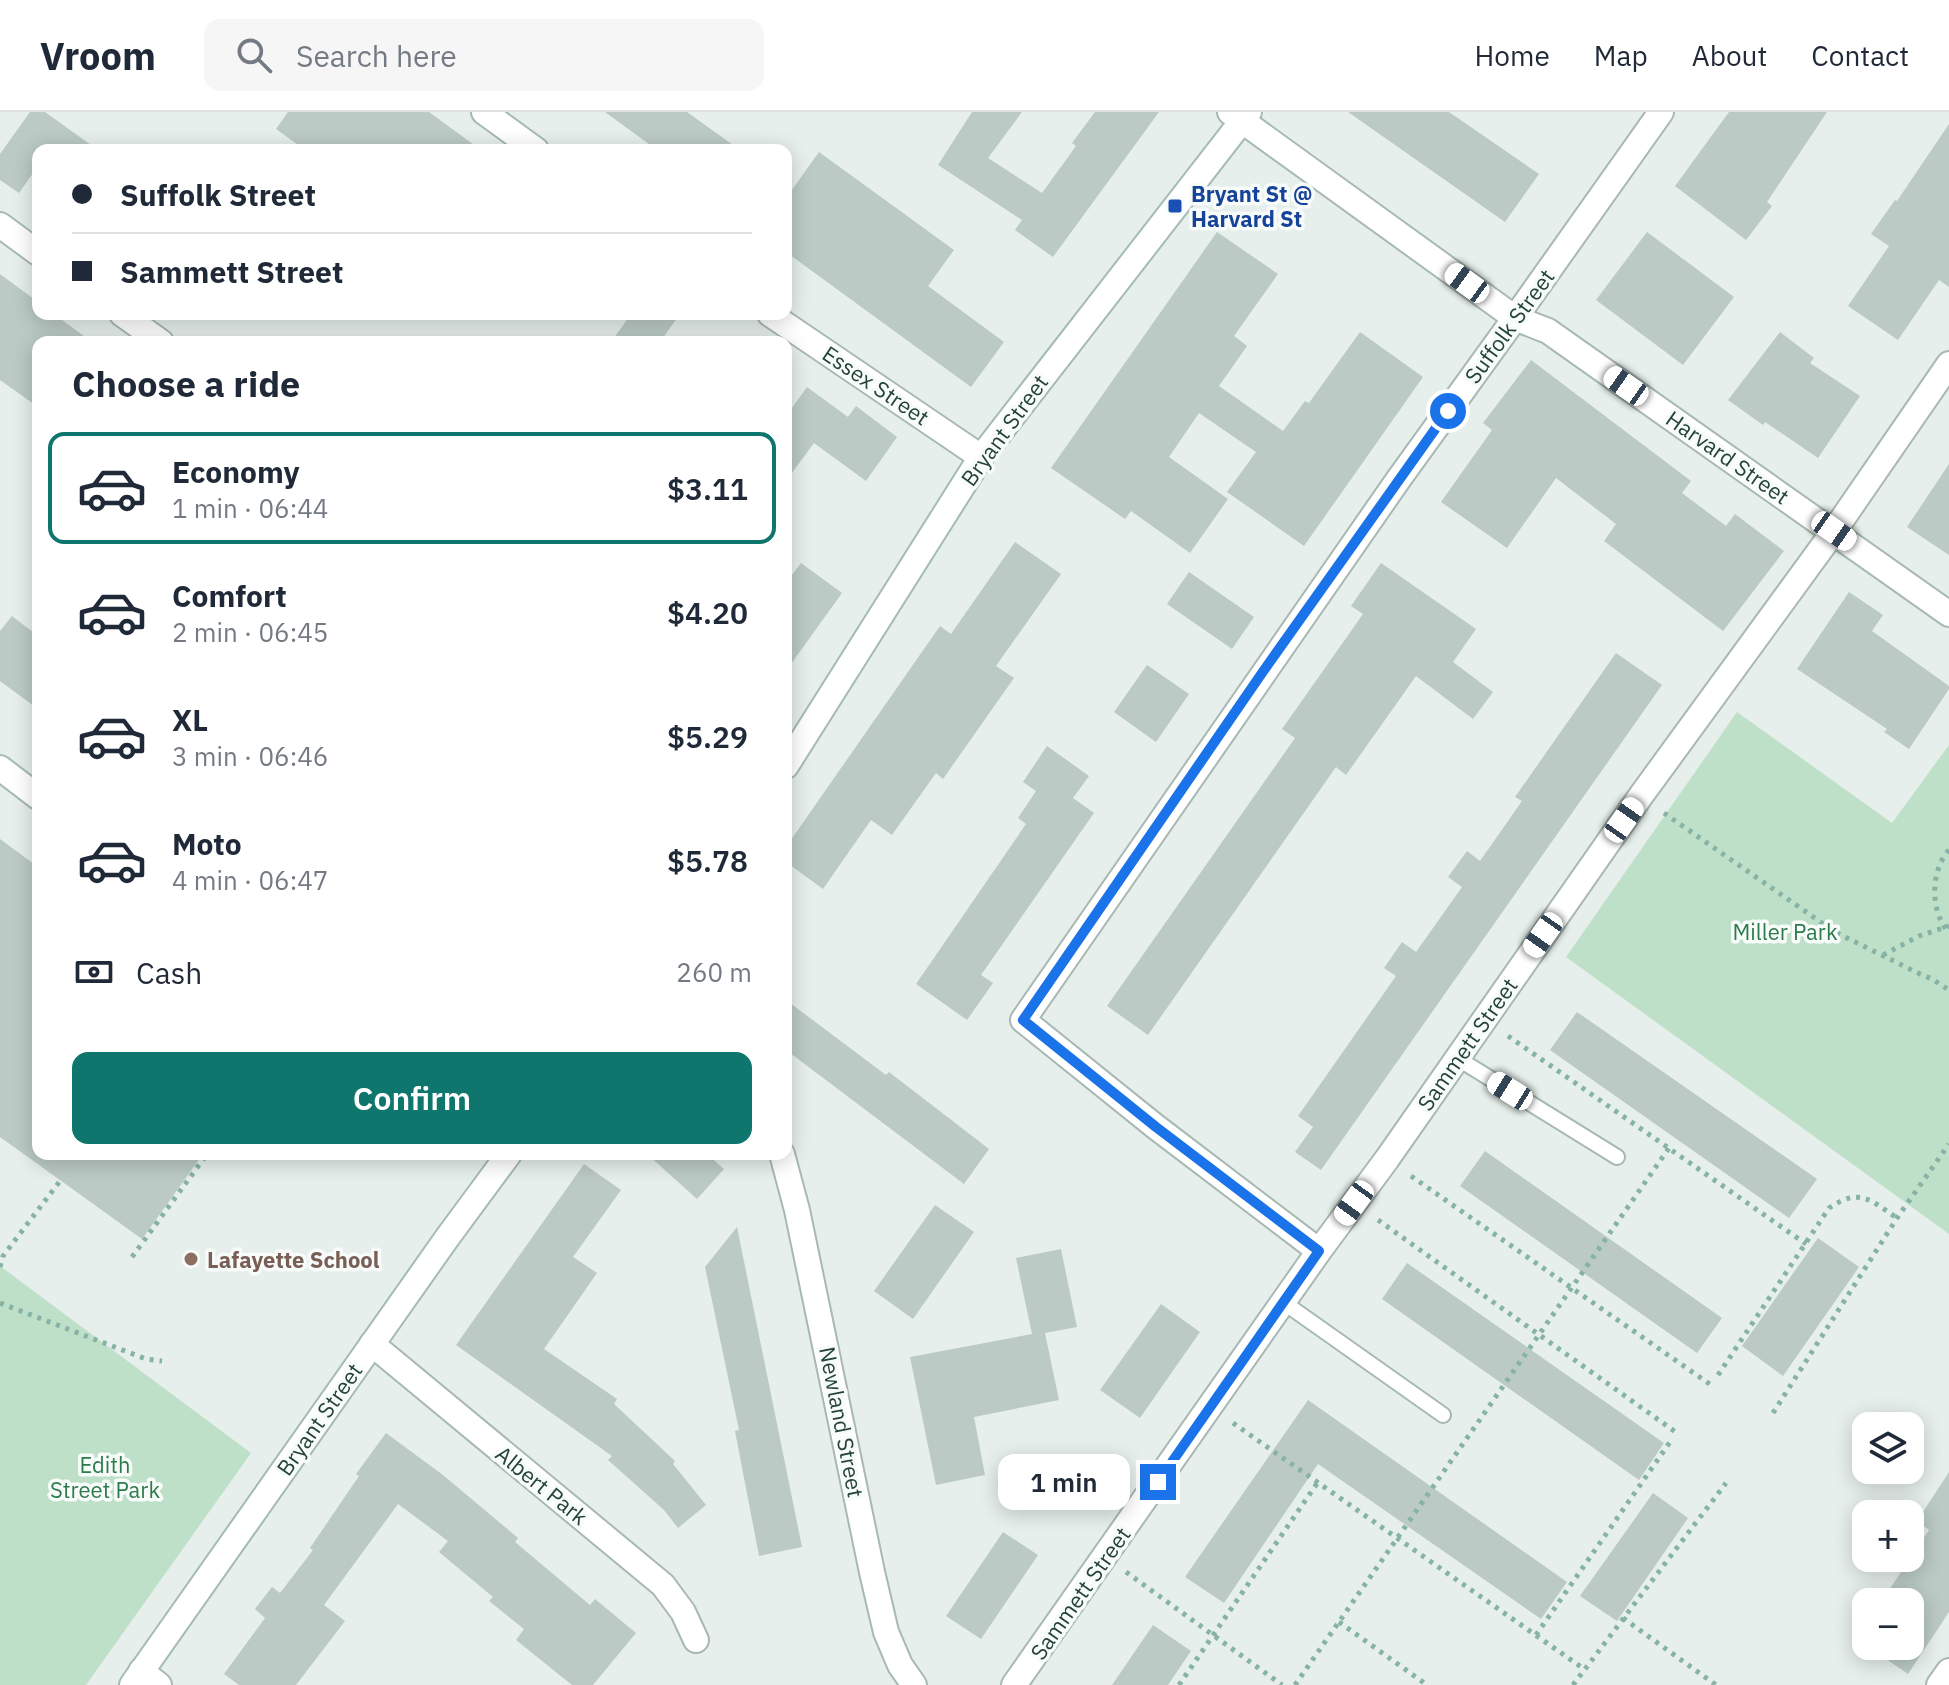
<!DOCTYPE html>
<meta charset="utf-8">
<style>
body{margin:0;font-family:"IBM Plex Sans",sans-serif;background:#f6f6f7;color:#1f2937;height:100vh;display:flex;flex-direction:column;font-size:30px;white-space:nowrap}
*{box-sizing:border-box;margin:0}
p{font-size:26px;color:#747a83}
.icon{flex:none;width:44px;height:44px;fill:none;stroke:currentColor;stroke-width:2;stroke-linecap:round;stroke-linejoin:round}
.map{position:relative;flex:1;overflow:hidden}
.drawer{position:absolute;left:32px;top:224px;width:760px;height:824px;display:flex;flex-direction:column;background:#fff;border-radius:16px;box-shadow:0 4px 20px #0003}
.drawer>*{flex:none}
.guide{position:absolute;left:32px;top:32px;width:760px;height:176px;border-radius:16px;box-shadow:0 4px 20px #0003;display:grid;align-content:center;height:176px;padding:0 40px;background:#fff}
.tools{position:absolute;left:1852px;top:1300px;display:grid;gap:16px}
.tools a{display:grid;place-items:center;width:72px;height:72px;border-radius:16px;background:#fff;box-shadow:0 4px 20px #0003;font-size:40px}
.end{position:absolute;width:36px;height:36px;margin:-18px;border:10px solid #1a73e8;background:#fff;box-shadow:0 0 0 4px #fff}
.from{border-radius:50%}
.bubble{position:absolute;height:56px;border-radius:16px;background:#fff;box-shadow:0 4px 20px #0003;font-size:26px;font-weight:600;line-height:56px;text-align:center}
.car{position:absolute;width:24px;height:48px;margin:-24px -12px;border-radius:10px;box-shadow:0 0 6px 2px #0007;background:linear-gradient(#fff 24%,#345 0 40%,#fff 0 76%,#345 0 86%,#fff 0)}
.guide b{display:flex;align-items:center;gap:28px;height:76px;font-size:30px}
.guide b+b{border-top:2px solid #e0e1e3}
.guide i{width:20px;height:20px;background:#1f2937}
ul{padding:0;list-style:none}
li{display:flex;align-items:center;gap:24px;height:112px;margin:0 16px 12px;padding:0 24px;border:4px solid transparent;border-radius:16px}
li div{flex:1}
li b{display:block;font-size:30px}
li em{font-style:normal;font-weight:600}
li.on{border-color:#0f766e}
li>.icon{width:72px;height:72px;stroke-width:1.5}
h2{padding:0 40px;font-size:36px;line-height:96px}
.pay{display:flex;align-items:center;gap:20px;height:88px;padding:0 40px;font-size:30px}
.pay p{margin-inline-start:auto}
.cta{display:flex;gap:16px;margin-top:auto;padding:16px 40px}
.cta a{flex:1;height:92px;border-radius:16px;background:#0f766e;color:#fff;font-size:32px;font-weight:600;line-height:92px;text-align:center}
header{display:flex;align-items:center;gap:48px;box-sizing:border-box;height:112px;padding:0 40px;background:#fff;border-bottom:2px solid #e0e1e3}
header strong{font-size:38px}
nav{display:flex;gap:44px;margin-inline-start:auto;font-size:28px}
.search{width:560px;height:72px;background:#f6f6f7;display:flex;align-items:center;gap:20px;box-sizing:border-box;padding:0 28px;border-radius:16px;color:#747a83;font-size:30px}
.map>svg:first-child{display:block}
.green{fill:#bfe0c8}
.building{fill:#bbcac4}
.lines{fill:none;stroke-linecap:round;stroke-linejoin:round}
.service-casing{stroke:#a8b8b2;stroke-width:18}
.minor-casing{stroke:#a8b8b2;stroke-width:28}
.tertiary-casing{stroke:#a8b8b2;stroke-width:28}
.secondary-casing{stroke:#a4bbb3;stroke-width:28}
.path{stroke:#86b3a5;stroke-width:5;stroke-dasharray:4 6;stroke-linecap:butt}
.service{stroke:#fff;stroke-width:14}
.minor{stroke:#fff;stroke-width:24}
.tertiary{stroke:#fff;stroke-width:24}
.secondary{stroke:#fff;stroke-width:24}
.route{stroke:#1a73e8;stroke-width:10}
.transit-dot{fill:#1a4fb4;stroke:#f7fbf9;stroke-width:3}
.education-dot{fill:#8d6e63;stroke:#f7fbf9;stroke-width:3}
.labels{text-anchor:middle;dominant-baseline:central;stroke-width:7;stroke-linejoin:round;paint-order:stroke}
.transit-label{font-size:22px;font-weight:bold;fill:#164399;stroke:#f7fbf9;text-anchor:start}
.street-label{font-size:22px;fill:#24423a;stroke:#f7fbf9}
.park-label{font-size:22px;fill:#2d7a4b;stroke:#f7fbf9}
.education-label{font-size:22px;font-weight:bold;fill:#785e54;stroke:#f7fbf9;text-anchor:start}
</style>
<header>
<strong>Vroom</strong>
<div class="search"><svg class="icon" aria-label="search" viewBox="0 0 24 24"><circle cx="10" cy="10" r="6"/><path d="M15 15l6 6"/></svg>Search here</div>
<nav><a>Home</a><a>Map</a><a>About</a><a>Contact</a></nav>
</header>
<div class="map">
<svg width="1949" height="1573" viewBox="0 0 1949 1573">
<rect width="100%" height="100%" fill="#e6efeb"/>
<path class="green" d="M 1737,600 L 1892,711 L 1949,633 L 1949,1122 L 1566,845 Z
M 0,1154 L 251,1341 L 86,1573 L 0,1573 Z"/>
<path class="building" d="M 30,0 L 45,0 L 98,38 L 38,38 L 38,54 L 19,81 L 0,68 L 0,42 Z
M 288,0 L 429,0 L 481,38 L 305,38 L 276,17 Z
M 605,0 L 687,0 L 740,38 L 657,38 Z
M 972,0 L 1022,0 L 988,46 L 1042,81 L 1076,34 L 1072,31 L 1095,0 L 1159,0 L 1053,145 L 1015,118 L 1022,108 L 938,53 Z
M 1348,0 L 1449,0 L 1539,62 L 1505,110 Z
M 1729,0 L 1827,0 L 1767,90 L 1772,94 L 1746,128 L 1675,74 Z
M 1949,12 L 1949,175 L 1939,168 L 1898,228 L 1848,194 L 1889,134 L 1871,122 L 1895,88 L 1897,89 Z
M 819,40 L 954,138 L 928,174 L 1004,230 L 971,275 L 786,140 L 786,86 Z
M 1217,120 L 1278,162 L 1234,224 L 1247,234 L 1219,274 L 1283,319 L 1305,289 L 1309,291 L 1360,220 L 1423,265 L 1304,434 L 1227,380 L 1256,340 L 1199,301 L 1169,345 L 1228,387 L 1190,441 L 1131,399 L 1125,407 L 1051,356 Z
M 1647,120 L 1734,185 L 1683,253 L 1596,188 Z
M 0,162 L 38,190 L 38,202 L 54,202 L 92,230 L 38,230 L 38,295 L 0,268 Z
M 631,202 L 680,202 L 660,230 L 611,230 Z
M 1780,220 L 1814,246 L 1810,251 L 1860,284 L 1818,346 L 1765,310 L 1763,313 L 1728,288 Z
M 1531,248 L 1691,369 L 1682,381 L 1726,414 L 1735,402 L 1784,439 L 1723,519 L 1604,429 L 1616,412 L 1556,366 L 1507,436 L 1441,390 L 1492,318 L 1483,311 Z
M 807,275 L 848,305 L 856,294 L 897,325 L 866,369 L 814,331 L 786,369 L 786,304 Z
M 1949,352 L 1949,443 L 1907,415 Z
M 1015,430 L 1061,462 L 996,554 L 1014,566 L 943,667 L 936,661 L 892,723 L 871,708 L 823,777 L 786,750 L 786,735 L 940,514 L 951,522 Z
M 801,451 L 842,481 L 786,559 L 786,471 Z
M 1381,451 L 1476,517 L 1453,550 L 1493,580 L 1473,607 L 1416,564 L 1346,663 L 1336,655 L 1148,923 L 1107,894 L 1295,626 L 1282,617 L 1363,502 L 1351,494 Z
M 1189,460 L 1254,505 L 1232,537 L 1167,492 Z
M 1849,480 L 1883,503 L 1872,519 L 1949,574 L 1949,577 L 1909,637 L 1884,620 L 1887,617 L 1797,557 Z
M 12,504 L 38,524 L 38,597 L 0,569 L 0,519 Z
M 1616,541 L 1662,573 L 1321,1058 L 1295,1040 L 1313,1015 L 1298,1004 L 1396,864 L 1384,856 L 1402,830 L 1416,840 L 1462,775 L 1448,765 L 1467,739 L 1480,749 L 1522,689 L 1515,685 Z
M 1147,553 L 1189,582 L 1156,630 L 1114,600 Z
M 1047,634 L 1089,664 L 1073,686 L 1094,701 L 981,863 L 993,871 L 967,908 L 916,872 L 1026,712 L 1018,706 L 1036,679 L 1023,670 Z
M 0,727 L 38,755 L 38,1042 L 203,1042 L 142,1127 L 0,1025 Z
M 786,888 L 886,963 L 889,960 L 989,1037 L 964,1072 L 786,938 Z
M 1577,900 L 1817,1067 L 1789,1106 L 1550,938 Z
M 1485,1039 L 1722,1206 L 1697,1241 L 1460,1074 Z
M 647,1042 L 707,1042 L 724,1057 L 697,1087 Z
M 584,1052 L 621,1078 L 573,1145 L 597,1161 L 544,1237 L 617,1287 L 614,1292 L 675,1349 L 673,1352 L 706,1393 L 678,1416 L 664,1398 L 608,1348 L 612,1344 L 456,1233 Z
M 935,1093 L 974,1120 L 913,1207 L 874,1179 Z
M 737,1115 L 802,1435 L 759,1444 L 735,1319 L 739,1318 L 705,1155 Z
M 1818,1126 L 1859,1155 L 1783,1264 L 1742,1234 Z
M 1061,1137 L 1077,1215 L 1045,1221 L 1059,1288 L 974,1305 L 985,1363 L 936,1373 L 910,1245 L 1032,1222 L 1016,1146 Z
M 1407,1151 L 1664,1331 L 1639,1368 L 1382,1187 Z
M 1161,1192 L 1200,1220 L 1140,1306 L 1100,1278 Z
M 1308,1288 L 1567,1470 L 1541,1507 L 1318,1352 L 1224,1491 L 1185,1465 Z
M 386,1321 L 443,1363 L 518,1426 L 515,1430 L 590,1493 L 595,1487 L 636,1521 L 593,1573 L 572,1573 L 516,1528 L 524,1517 L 489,1489 L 493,1485 L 439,1440 L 448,1429 L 398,1392 L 324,1493 L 345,1509 L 296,1573 L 239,1573 L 224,1562 L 265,1506 L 255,1497 L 272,1475 L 280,1481 L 313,1438 L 310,1436 L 359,1364 L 356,1362 Z
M 1949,1360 L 1949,1500 L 1908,1562 L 1867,1534 L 1910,1534 L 1910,1490 L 1881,1490 L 1929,1418 L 1917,1409 Z
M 1653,1381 L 1688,1406 L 1617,1509 L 1580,1484 Z
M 1003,1420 L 1038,1443 L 981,1527 L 946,1504 Z
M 1153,1513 L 1191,1539 L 1168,1573 L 1112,1573 Z"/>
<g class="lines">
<g class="service-casing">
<path id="service" d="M 1457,946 L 1617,1045
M 1283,1190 L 1443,1303"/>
</g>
<g class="minor-casing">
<path id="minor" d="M 484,0 L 536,38
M 1230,0 L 1515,206 L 1548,219 L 1949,502
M 0,113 L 38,141
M 122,202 L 161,230
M 770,202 L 981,345
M 782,1042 L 797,1098 L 872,1460 L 886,1520 L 900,1553 L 914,1573
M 1319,1139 L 1156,1015 L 1023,908 L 1398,368 L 1515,206 L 1661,0
M 372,1232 L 663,1473 L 683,1500 L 696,1528
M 1014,1573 L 1319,1139 L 1387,1047 L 1640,685 L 1834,419 L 1949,252
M 1939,1573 L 1949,1559"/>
</g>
<g class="tertiary-casing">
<path id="tertiary" d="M 0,656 L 38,685
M 141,1559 L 159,1573"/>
</g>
<g class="secondary-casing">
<path id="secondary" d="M 786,654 L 981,345 L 1249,0
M 132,1573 L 447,1126 L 509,1042"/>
</g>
<path class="path" d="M 1664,701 L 1835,820 L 1920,862 L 1932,867 L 1949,878
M 1949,738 C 1930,759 1930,800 1949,821
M 1883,843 L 1919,824 L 1949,814
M 1508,924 L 1806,1132
M 1411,1064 L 1711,1273
M 1378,1108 L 1677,1321
M 132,1145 L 207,1042
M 0,1155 L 3,1144 L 60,1069
M 0,1191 L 146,1247 L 162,1249
M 1718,1263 L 1829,1096 C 1860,1075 1870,1088 1897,1106
M 1773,1301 L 1897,1106 L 1949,1032
M 1233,1311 L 1584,1557
M 1126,1460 L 1282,1573
M 1623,1506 L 1716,1573
M 1339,1510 L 1427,1573
M 1536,1523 L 1670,1330
M 1179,1573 L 1318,1370
M 1295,1573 L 1669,1036
M 1573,1573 L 1726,1371"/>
<use href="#service" class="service"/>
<use href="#minor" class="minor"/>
<use href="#tertiary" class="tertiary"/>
<use href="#secondary" class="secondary"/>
</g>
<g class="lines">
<path class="route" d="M 1158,1370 L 1319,1139 L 1156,1015 L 1023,908 L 1262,561 L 1448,299"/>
</g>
<rect class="transit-dot" x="1167" y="86" width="16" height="16" rx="4"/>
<circle class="education-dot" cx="191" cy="1147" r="8"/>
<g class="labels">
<g class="transit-label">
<text x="1191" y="81">Bryant St @<tspan x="1191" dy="25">Harvard St</tspan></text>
</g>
<g class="street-label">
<text transform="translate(1509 214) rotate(-54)">Suffolk Street</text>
<text transform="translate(876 273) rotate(34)">Essex Street</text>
<text transform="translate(1004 318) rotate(-54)">Bryant Street</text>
<text transform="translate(1728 345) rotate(35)">Harvard Street</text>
<text transform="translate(1467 932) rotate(-55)">Sammett Street</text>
<text transform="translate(319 1307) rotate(-55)">Bryant Street</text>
<text transform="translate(842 1310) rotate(79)">Newland Street</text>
<text transform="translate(542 1373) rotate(39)">Albert Park</text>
<text transform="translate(1080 1481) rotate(-55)">Sammett Street</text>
</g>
<g class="park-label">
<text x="1785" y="819">Miller Park</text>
<text x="105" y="1352">Edith<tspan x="105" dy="25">Street Park</tspan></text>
</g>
<g class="education-label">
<text x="207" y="1147">Lafayette School</text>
</g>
</g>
</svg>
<div class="tools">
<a><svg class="icon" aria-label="layers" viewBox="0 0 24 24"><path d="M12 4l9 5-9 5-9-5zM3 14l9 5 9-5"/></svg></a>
<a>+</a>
<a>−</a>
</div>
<i class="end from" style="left:1448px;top:299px"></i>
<i class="end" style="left:1158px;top:1370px"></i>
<div class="bubble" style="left:998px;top:1342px;width:132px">1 min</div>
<i class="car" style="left:1467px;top:171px;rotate:306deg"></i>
<i class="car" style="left:1626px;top:274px;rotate:305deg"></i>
<i class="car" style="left:1834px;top:419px;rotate:125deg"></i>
<i class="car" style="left:1624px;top:708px;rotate:35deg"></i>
<i class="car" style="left:1543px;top:823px;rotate:215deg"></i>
<i class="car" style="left:1510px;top:979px;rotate:302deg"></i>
<i class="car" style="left:1354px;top:1091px;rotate:216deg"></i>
<div class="guide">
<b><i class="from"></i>Suffolk Street</b>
<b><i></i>Sammett Street</b>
</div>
<section class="drawer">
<h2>Choose a ride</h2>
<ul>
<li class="on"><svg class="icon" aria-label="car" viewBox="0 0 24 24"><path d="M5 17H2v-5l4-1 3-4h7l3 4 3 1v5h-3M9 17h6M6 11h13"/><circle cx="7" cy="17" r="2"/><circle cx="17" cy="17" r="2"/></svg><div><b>Economy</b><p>1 min · 06:44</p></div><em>$3.11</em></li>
<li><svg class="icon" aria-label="car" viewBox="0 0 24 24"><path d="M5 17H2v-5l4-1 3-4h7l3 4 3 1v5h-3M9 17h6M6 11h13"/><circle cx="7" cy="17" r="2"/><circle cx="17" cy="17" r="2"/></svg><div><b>Comfort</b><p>2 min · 06:45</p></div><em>$4.20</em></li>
<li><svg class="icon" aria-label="car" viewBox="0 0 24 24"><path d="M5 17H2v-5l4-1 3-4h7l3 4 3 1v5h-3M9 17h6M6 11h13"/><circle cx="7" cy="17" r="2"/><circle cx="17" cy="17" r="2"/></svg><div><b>XL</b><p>3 min · 06:46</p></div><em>$5.29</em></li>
<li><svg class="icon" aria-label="car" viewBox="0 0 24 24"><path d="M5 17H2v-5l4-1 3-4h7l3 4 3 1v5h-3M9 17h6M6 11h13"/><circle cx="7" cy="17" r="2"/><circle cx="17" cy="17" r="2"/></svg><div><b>Moto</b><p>4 min · 06:47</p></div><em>$5.78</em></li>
</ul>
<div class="pay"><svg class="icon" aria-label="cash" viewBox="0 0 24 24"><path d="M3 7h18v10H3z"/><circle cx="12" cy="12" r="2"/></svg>Cash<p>260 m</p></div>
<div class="cta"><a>Confirm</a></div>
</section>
</div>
